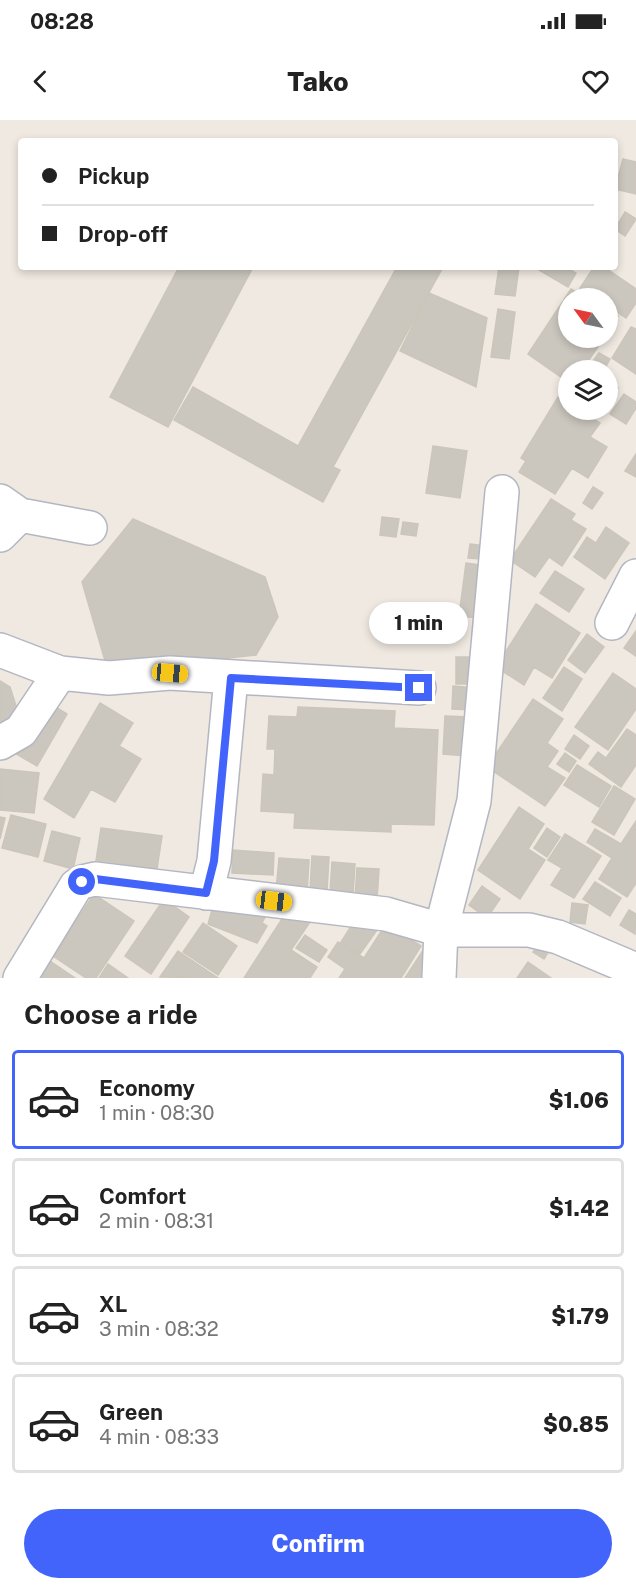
<!DOCTYPE html>
<meta charset="utf-8">
<style>
body{margin:0;font-family:"Public Sans",sans-serif;background:#f2f2f2;color:#222;height:100vh;display:flex;flex-direction:column;font-size:22px;white-space:nowrap}
*{box-sizing:border-box;margin:0}
p{font-size:20px;color:#767676}
.icon{flex:none;width:33px;height:33px;fill:none;stroke:currentColor;stroke-width:2;stroke-linecap:round;stroke-linejoin:round}
.map{position:relative;height:858px;overflow:hidden}
.drawer{display:flex;flex-direction:column;background:#fff;flex:1}
.drawer>*{flex:none}
.guide{position:absolute;left:18px;top:18px;width:600px;height:132px;border-radius:6px;box-shadow:0 3px 9px #0003;display:grid;align-content:center;height:132px;padding:0 24px;background:#fff}
.needle{width:39px;rotate:303deg}
.buttons{position:absolute;left:558px;top:168px;display:grid;gap:12px}
.buttons a{display:grid;place-items:center;width:60px;height:60px;border-radius:50%;background:#fff;box-shadow:0 3px 9px #0003;font-size:30px}
.end{position:absolute;width:27px;height:27px;margin:-14px;border:8px solid #4264fb;background:#fff;box-shadow:0 0 0 3px #fff}
.from{border-radius:50%}
.bubble{position:absolute;height:42px;border-radius:21px;background:#fff;box-shadow:0 3px 9px #0003;font-size:20px;font-weight:800;line-height:42px;text-align:center}
.car{position:absolute;width:18px;height:36px;margin:-18px -9px;border-radius:8px;box-shadow:0 0 4px 2px #0007;background:linear-gradient(#f5c518 24%,#345 0 40%,#f5c518 0 76%,#345 0 86%,#f5c518 0)}
.guide b{display:flex;align-items:center;gap:21px;height:57px;font-size:22px}
.guide b+b{border-top:2px solid #e0e0e0}
.guide i{width:15px;height:15px;background:#222}
ul{padding:0;list-style:none}
li{display:flex;align-items:center;gap:18px;height:99px;margin:0 12px 9px;padding:0 12px;border:3px solid #e0e0e0;border-radius:6px}
li div{flex:1}
li b{display:block;font-size:22px}
li em{font-style:normal;font-weight:800}
li.active{border-color:#4264fb}
li>.icon{width:54px;height:54px;stroke-width:1.5}
h2{padding:0 24px;font-size:27px;line-height:72px}
.action{display:flex;gap:12px;margin-top:auto;padding:12px 24px}
.action a{flex:1;height:69px;border-radius:36px;background:#4264fb;color:#fff;font-size:24px;font-weight:800;line-height:69px;text-align:center}
.status{display:flex;justify-content:space-between;align-items:center;height:42px;padding:0 30px;background:#fff;direction:ltr}
.status svg{height:16px;fill:currentColor}
header{display:flex;justify-content:space-between;align-items:center;height:78px;padding:0 24px;background:#fff;font-size:27px;font-weight:800}
.map>svg:first-child{display:block}
.building{fill:#cbc7bf;stroke:#cbc5ba;stroke-width:1.5}
.lines{fill:none;stroke-linecap:round;stroke-linejoin:round}
.minor-casing{stroke:#b4b7c1;stroke-width:36}
.minor{stroke:#fff;stroke-width:33}
.route{stroke:#4264fb;stroke-width:8}
</style>
<div class="status"><b>08:28</b><svg viewBox="0 0 49 12"><path d="M0 12V9h3v3zM5 12V6h3v6zM10 12V3h3v9zM15 12V0h3v12zM26 1h20v11H26zM47 4h2v5h-2z"/></svg></div>
<header><svg class="icon" aria-label="back" viewBox="0 0 24 24"><path d="M15 5l-7 7 7 7"/></svg>Tako<svg class="icon" aria-label="heart" viewBox="0 0 24 24"><path d="M12 20l-8-8c-3-5 5-10 8-4 3-6 11-1 8 4z"/></svg></header>
<div class="map">
<svg width="636" height="858" viewBox="0 0 636 858">
<rect width="100%" height="100%" fill="#efe9e1"/>
<path class="building" d="M 623,39 L 636,42 L 636,74 L 615,69 Z
M 625,92 L 636,99 L 625,116 L 615,109 Z
M 179,147 L 253,147 L 168,307 L 110,277 Z
M 397,147 L 443,147 L 333,347 L 340,350 L 323,382 L 174,300 L 193,267 L 298,326 Z
M 499,147 L 519,147 L 515,176 L 495,174 Z
M 541,147 L 565,147 L 576,153 L 568,167 L 539,150 Z
M 594,147 L 604,147 L 636,169 L 636,183 L 626,198 L 608,186 L 608,178 L 596,178 L 580,168 Z
M 571,169 L 585,178 L 568,178 L 568,218 L 604,218 L 582,250 L 568,250 L 568,262 L 528,234 Z
M 429,173 L 487,198 L 476,267 L 400,231 Z
M 498,189 L 515,192 L 509,239 L 491,237 Z
M 608,190 L 618,196 L 608,212 Z
M 631,207 L 636,209 L 636,254 L 612,238 Z
M 599,233 L 610,239 L 605,248 L 593,241 Z
M 608,262 L 618,268 L 608,284 Z
M 624,274 L 636,282 L 636,288 L 626,304 L 610,294 Z
M 558,277 L 568,284 L 568,290 L 578,290 L 600,303 L 590,317 L 607,327 L 588,358 L 572,348 L 555,374 L 519,352 L 526,341 L 521,338 Z
M 587,290 L 604,290 L 599,297 Z
M 433,326 L 467,331 L 460,378 L 426,373 Z
M 636,334 L 636,357 L 625,351 Z
M 593,367 L 603,373 L 592,389 L 583,383 Z
M 551,379 L 575,394 L 571,400 L 586,409 L 562,446 L 549,437 L 535,457 L 510,440 Z
M 382,397 L 399,399 L 396,417 L 380,415 Z
M 133,399 L 265,457 L 278,497 L 256,535 L 108,551 L 82,462 Z
M 403,402 L 418,404 L 416,416 L 401,414 Z
M 606,407 L 629,423 L 605,459 L 574,437 L 587,417 L 596,423 Z
M 470,424 L 485,426 L 483,439 L 468,438 Z
M 466,443 L 486,446 L 480,498 L 459,496 Z
M 555,451 L 584,469 L 569,492 L 540,473 Z
M 536,484 L 580,513 L 552,558 L 534,547 L 524,565 L 496,547 Z
M 636,511 L 636,536 L 624,528 Z
M 587,514 L 604,527 L 585,553 L 568,540 Z
M 456,537 L 475,537 L 474,564 L 456,564 Z
M 564,547 L 582,559 L 562,591 L 543,578 Z
M 613,553 L 636,569 L 636,589 L 608,630 L 575,607 Z
M 0,561 L 10,567 L 17,589 L 0,611 Z
M 453,566 L 475,568 L 474,590 L 452,589 Z
M 533,579 L 563,599 L 547,623 L 558,631 L 547,647 L 565,658 L 545,686 L 487,647 Z
M 44,580 L 67,594 L 37,646 L 13,632 Z
M 100,583 L 133,603 L 119,626 L 141,639 L 115,682 L 91,669 L 74,698 L 44,679 Z
M 298,587 L 395,591 L 394,608 L 438,610 L 434,705 L 391,704 L 391,712 L 294,708 L 295,693 L 261,691 L 263,654 L 274,655 L 275,629 L 267,629 L 269,596 L 297,597 Z
M 445,596 L 469,597 L 467,636 L 443,634 Z
M 627,609 L 636,615 L 636,645 L 621,667 L 589,644 L 598,632 L 606,638 Z
M 574,615 L 589,626 L 580,639 L 565,629 Z
M 565,633 L 576,641 L 569,652 L 557,644 Z
M 577,645 L 611,666 L 599,687 L 564,665 Z
M 0,649 L 39,653 L 34,693 L 0,690 Z
M 614,666 L 635,679 L 614,715 L 592,702 Z
M 519,687 L 544,704 L 528,729 L 545,740 L 520,779 L 478,750 Z
M 11,695 L 46,704 L 38,737 L 2,728 Z
M 0,697 L 5,698 L 0,719 Z
M 636,701 L 636,763 L 627,777 L 599,759 L 612,738 L 587,722 L 595,709 L 621,724 Z
M 101,708 L 162,716 L 155,762 L 94,754 Z
M 547,708 L 560,717 L 547,737 L 534,728 Z
M 52,711 L 80,718 L 73,749 L 44,741 Z
M 565,714 L 601,736 L 574,778 L 551,765 L 562,748 L 548,740 Z
M 233,730 L 274,733 L 273,755 L 232,753 Z
M 312,736 L 329,737 L 327,771 L 310,770 Z
M 279,738 L 309,740 L 307,773 L 276,771 Z
M 332,742 L 355,744 L 353,774 L 330,773 Z
M 357,748 L 379,749 L 377,780 L 355,778 Z
M 595,762 L 621,778 L 610,796 L 583,779 Z
M 482,766 L 500,779 L 487,798 L 469,785 Z
M 94,774 L 134,801 L 96,858 L 86,858 L 53,836 Z
M 164,779 L 189,797 L 151,854 L 125,836 Z
M 214,783 L 267,793 L 262,803 L 267,806 L 257,823 L 208,804 Z
M 572,783 L 588,785 L 585,804 L 570,802 Z
M 289,788 L 310,802 L 291,830 L 317,847 L 310,858 L 244,858 Z
M 629,790 L 636,794 L 635,814 L 620,805 Z
M 357,797 L 377,810 L 360,834 L 341,822 Z
M 203,803 L 237,826 L 218,855 L 183,832 Z
M 386,804 L 421,826 L 401,858 L 339,858 L 345,849 L 328,837 L 338,822 L 364,838 Z
M 305,815 L 327,830 L 319,842 L 296,828 Z
M 542,820 L 552,826 L 544,839 L 533,832 Z
M 424,829 L 423,858 L 405,858 Z
M 178,831 L 218,858 L 160,857 Z
M 44,837 L 75,858 L 30,858 Z
M 528,842 L 551,858 L 517,858 Z
M 108,844 L 128,858 L 99,858 Z"/>
<g class="lines">
<g class="minor-casing">
<path id="minor" d="M 0,381 L 20,395 L 90,408
M 0,415 L 20,395
M 612,503 L 636,456
M 0,530 L 60,553 L 109,558 L 170,553 L 419,568
M 0,623 L 21,611 L 60,553
M 206,773 L 214,741 L 231,558
M 20,858 L 76,766 L 82,762 L 95,759 L 386,794 L 441,810 L 529,810 L 558,817 L 636,850
M 439,858 L 441,810 L 474,681 L 502,372"/>
</g>
<use href="#minor" class="minor"/>
</g>
<g class="lines">
<path class="route" d="M 82,762 L 95,759 L 206,773 L 214,741 L 231,558 L 419,568"/>
</g>
</svg>
<div class="buttons">
<a><svg class="needle" viewBox="-14 -14 28 28"><path d="M0-13l5 13h-10z" fill="#e53935"/><path d="M0 13l5-13h-10z" fill="#767676"/></svg></a>
<a><svg class="icon" aria-label="layers" viewBox="0 0 24 24"><path d="M12 4l9 5-9 5-9-5zM3 14l9 5 9-5"/></svg></a>
</div>
<i class="end from" style="left:82px;top:762px"></i>
<i class="end" style="left:419px;top:568px"></i>
<div class="bubble" style="left:369px;top:482px;width:99px">1 min</div>
<i class="car" style="left:170px;top:553px;rotate:95deg"></i>
<i class="car" style="left:274px;top:781px;rotate:97deg"></i>
<div class="guide">
<b><i class="from"></i>Pickup</b>
<b><i></i>Drop-off</b>
</div>
</div>
<section class="drawer">
<h2>Choose a ride</h2>
<ul>
<li class="active"><svg class="icon" aria-label="car" viewBox="0 0 24 24"><path d="M5 17H2v-5l4-1 3-4h7l3 4 3 1v5h-3M9 17h6M6 11h13"/><circle cx="7" cy="17" r="2"/><circle cx="17" cy="17" r="2"/></svg><div><b>Economy</b><p>1 min · 08:30</p></div><em>$1.06</em></li>
<li><svg class="icon" aria-label="car" viewBox="0 0 24 24"><path d="M5 17H2v-5l4-1 3-4h7l3 4 3 1v5h-3M9 17h6M6 11h13"/><circle cx="7" cy="17" r="2"/><circle cx="17" cy="17" r="2"/></svg><div><b>Comfort</b><p>2 min · 08:31</p></div><em>$1.42</em></li>
<li><svg class="icon" aria-label="car" viewBox="0 0 24 24"><path d="M5 17H2v-5l4-1 3-4h7l3 4 3 1v5h-3M9 17h6M6 11h13"/><circle cx="7" cy="17" r="2"/><circle cx="17" cy="17" r="2"/></svg><div><b>XL</b><p>3 min · 08:32</p></div><em>$1.79</em></li>
<li><svg class="icon" aria-label="car" viewBox="0 0 24 24"><path d="M5 17H2v-5l4-1 3-4h7l3 4 3 1v5h-3M9 17h6M6 11h13"/><circle cx="7" cy="17" r="2"/><circle cx="17" cy="17" r="2"/></svg><div><b>Green</b><p>4 min · 08:33</p></div><em>$0.85</em></li>
</ul>
<div class="action"><a>Confirm</a></div>
</section>
